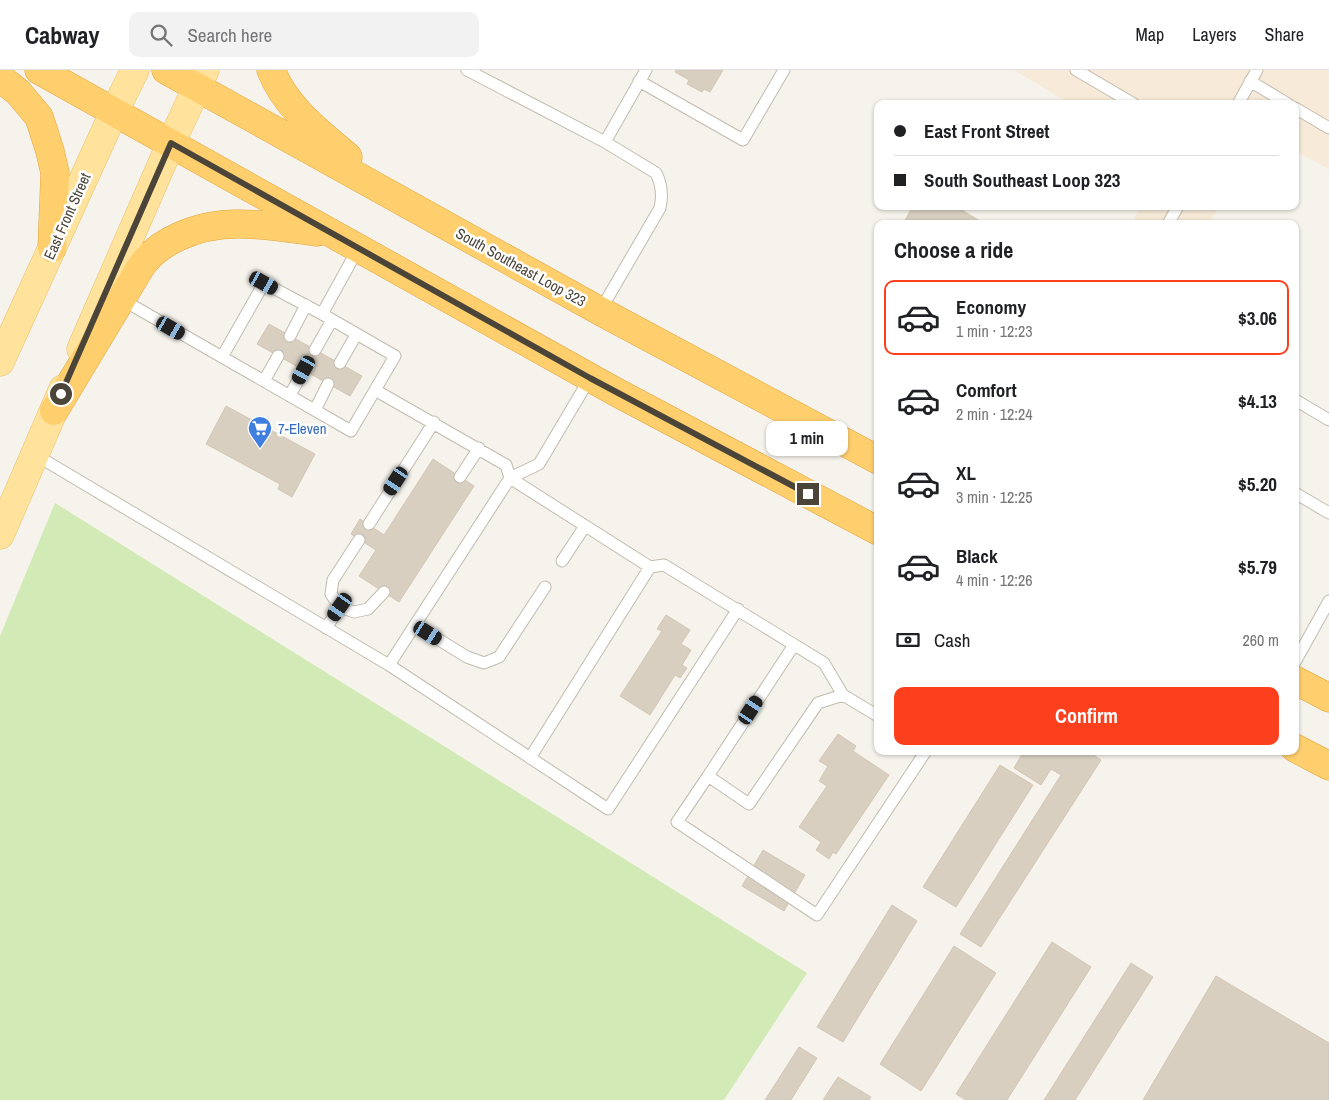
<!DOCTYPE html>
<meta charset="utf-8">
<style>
body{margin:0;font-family:"Archivo Narrow",sans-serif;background:#f2f2f2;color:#202124;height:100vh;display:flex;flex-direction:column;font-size:19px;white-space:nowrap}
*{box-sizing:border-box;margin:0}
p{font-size:16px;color:#757577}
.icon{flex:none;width:28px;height:28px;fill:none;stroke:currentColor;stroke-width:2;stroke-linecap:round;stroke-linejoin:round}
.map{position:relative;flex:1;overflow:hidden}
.sheet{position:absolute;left:874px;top:150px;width:425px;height:535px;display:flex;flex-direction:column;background:#fff;border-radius:10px;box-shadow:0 1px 4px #0004}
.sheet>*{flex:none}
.top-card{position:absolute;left:874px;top:30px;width:425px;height:110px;border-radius:10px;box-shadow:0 1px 4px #0004;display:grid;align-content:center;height:110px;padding:0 20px;background:#fff}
.end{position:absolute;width:22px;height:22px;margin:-11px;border:6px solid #4b4439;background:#fff;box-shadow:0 0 0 2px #fff}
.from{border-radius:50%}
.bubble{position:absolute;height:35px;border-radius:10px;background:#fff;box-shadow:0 1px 4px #0004;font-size:16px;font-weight:700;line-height:35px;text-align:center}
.car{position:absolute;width:15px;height:30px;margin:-15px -8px;border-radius:6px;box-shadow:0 0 4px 1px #0007;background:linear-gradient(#222 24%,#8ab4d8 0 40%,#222 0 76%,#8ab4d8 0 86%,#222 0)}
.top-card b{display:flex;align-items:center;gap:18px;height:48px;font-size:19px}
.top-card b+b{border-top:1px solid #e0e0e0}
.top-card i{width:12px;height:12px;background:#202124}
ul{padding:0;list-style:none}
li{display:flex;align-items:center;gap:15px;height:75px;margin:0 10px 8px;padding:0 10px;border:2px solid transparent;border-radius:10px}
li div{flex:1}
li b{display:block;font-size:19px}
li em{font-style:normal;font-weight:700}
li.selected{border-color:#fc3f1d}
li>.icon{width:45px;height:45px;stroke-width:1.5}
h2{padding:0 20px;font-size:22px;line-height:60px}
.pay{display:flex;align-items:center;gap:12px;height:55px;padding:0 20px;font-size:19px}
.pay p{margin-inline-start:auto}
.primary-button{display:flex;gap:10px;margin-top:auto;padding:10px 20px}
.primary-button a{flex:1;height:58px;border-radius:10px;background:#fc3f1d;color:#fff;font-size:20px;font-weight:700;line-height:58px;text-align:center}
header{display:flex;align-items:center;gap:30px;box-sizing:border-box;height:70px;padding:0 25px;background:#fff;border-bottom:1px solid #e0e0e0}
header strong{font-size:24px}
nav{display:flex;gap:28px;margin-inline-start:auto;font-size:18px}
.search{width:350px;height:45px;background:#f2f2f2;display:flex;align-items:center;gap:12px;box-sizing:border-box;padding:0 18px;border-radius:10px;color:#757577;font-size:19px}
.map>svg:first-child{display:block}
.commercial{fill:#f7ead8}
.green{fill:#d2eab5}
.building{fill:#d8cfc1;stroke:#d3c7b4}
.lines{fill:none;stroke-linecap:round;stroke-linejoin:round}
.lane-casing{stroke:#c2bbae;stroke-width:13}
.primary-casing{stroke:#e6c16a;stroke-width:29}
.highway-casing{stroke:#e0a43c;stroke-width:29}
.lane{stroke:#fff;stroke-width:11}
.primary{stroke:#ffe39c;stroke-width:28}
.highway{stroke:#ffcf6e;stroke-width:28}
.route{stroke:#4b4439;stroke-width:6}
.labels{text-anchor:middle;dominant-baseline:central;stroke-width:5;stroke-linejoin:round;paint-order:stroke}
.street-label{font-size:15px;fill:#4b4439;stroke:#fff}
.shop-label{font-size:15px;fill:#366cbe;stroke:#fff;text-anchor:start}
</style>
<header>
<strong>Cabway</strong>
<div class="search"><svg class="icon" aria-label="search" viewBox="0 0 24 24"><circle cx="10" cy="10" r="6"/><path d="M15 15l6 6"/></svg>Search here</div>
<nav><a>Map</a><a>Layers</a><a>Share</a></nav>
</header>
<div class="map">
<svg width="1329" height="1030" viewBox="0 0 1329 1030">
<rect width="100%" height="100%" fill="#f6f3ec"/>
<path class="commercial" d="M 1014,0 L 1329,0 L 1329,99 L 1295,81 L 1295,34 L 1071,34 Z
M 1141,136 L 1219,136 L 1209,154 L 1131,154 Z"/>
<path class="green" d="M 55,433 L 807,903 L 724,1030 L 0,1030 L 0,566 Z"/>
<path class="building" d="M 676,0 L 723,0 L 710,22 L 704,19 L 702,22 L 687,14 L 689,10 L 675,2 Z
M 913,136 L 955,136 L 985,154 L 903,154 Z
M 269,254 L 362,306 L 350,326 L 257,274 Z
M 226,336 L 315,384 L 292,427 L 278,419 L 280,414 L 206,374 Z
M 433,389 L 474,416 L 399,532 L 359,506 L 376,480 L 351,464 L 360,449 L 384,465 Z
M 666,545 L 690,560 L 681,574 L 691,580 L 682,595 L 687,598 L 680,608 L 675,605 L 650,645 L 620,626 L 662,561 L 657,559 Z
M 838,664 L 856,676 L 853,681 L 889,705 L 836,784 L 833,782 L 829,789 L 816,780 L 821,772 L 799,757 L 827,716 L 819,711 L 828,696 L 819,691 Z
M 1024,681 L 1087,681 L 1101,690 L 981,877 L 960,864 L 1061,705 L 1051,699 L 1041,715 L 1014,698 Z
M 1000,695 L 1033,715 L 956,837 L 923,817 Z
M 763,780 L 805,805 L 784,841 L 742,816 Z
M 892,835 L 917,851 L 843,972 L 817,957 Z
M 1052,872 L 1091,897 L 1007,1030 L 966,1030 L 956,1024 Z
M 954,876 L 996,903 L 921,1021 L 880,994 Z
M 1131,893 L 1153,907 L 1075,1030 L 1044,1030 Z
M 1216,906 L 1329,973 L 1329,1030 L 1143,1030 Z
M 799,977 L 817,988 L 791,1030 L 765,1030 Z
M 838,1007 L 871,1027 L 869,1030 L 823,1030 Z"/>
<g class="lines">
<g class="lane-casing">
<path id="lane" d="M 467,0 L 605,72 L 656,103 C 662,115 663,125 660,138 L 600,241
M 1076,0 L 1134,34
M 639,11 L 743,70 L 784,0
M 1250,11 L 1288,34
M 1238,34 L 1257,0
M 1295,38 L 1329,58
M 605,72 L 646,0
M 1168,154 L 1178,136
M 358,179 L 322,244 L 395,286 L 375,320
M 121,229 L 351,361 L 375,320 L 506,395 L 510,408 L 650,497
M 290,266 L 306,235
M 315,280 L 332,250
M 222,287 L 264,213 L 322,244
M 340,293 L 356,265
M 264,311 L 278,286
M 290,325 L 304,300
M 1297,331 L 1329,350
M 315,340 L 328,314
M 34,384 L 389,595 L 510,408 L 539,394 L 590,308
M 460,407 L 479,378
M 1295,423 L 1329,443
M 369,454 L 434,352
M 359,470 L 333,510 L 331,524 L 340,537 L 354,542 L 368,539 L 384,522
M 562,491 L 585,456
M 415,555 L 467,587 L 484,593 L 499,587 L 545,517
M 326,558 L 340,537
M 1295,592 L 1329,531
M 389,595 L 608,739 L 738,539
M 843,625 L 818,633 L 749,734 L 708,706 L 677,752 L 817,845 L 926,681
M 530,688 L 650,497 L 664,495 L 824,593 L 843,625 L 878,646
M 708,706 L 794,575"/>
</g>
<g class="primary-casing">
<path id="primary" d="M 81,279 L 171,73 L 205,0
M 0,292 L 114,42 L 135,0
M 0,465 L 63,319"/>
</g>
<g class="highway-casing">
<path id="highway" d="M 39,0 L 616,322 L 878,461
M 166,0 L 600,241 L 878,390
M 271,0 C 286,38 318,61 348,87
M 0,8 L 18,22 L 39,47 L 50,81 L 55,103 L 52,178
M 54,341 L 134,208 C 138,201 142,194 147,189 C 156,179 167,172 178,167 C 223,145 270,156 317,162
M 1295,610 L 1329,628
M 1295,678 L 1329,696"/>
</g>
<use href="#lane" class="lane"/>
<use href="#primary" class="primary"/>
<use href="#highway" class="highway"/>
</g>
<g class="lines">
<path class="route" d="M 61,324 L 171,73 L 590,308 L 808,424"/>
</g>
<defs>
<g id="supermarket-pin" transform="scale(1.25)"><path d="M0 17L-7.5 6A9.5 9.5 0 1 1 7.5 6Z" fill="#3f7fe0" stroke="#fff"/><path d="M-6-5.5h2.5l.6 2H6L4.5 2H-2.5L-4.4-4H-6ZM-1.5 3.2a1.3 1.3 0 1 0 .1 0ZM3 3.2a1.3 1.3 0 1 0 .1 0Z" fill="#fff"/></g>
</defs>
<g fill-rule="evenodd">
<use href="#supermarket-pin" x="260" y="358"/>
</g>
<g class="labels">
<g class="street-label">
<text transform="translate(67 146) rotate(-66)">East Front Street</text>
<text transform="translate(521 197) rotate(29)">South Southeast Loop 323</text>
</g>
<g class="shop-label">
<text x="278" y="358">7-Eleven</text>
</g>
</g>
</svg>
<i class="end from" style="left:61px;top:324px"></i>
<i class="end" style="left:808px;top:424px"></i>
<div class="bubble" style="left:766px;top:351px;width:82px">1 min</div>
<i class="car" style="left:264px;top:213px;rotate:119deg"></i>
<i class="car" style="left:171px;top:258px;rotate:120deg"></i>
<i class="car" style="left:304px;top:300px;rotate:209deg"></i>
<i class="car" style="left:396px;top:411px;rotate:213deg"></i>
<i class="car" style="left:340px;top:537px;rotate:215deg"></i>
<i class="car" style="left:428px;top:563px;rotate:122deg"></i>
<i class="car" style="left:751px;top:640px;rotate:33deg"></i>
<div class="top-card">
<b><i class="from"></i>East Front Street</b>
<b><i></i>South Southeast Loop 323</b>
</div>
<section class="sheet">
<h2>Choose a ride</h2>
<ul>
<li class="selected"><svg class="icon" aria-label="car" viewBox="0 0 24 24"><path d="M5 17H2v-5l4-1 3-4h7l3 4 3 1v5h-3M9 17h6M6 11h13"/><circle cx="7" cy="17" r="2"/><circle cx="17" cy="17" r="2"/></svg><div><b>Economy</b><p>1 min · 12:23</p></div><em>$3.06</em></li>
<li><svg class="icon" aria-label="car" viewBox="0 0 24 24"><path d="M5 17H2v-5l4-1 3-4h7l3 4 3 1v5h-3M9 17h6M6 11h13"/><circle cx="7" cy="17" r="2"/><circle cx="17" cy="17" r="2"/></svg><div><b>Comfort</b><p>2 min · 12:24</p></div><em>$4.13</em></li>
<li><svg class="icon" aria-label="car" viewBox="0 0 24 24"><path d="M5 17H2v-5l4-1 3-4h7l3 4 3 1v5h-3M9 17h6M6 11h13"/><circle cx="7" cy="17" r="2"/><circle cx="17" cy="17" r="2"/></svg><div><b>XL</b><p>3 min · 12:25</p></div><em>$5.20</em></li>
<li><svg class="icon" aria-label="car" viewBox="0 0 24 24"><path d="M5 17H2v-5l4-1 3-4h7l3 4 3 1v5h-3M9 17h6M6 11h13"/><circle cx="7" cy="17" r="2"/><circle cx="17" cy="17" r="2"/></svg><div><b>Black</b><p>4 min · 12:26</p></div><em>$5.79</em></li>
</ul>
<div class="pay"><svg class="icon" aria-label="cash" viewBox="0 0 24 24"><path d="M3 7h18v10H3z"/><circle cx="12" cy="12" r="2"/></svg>Cash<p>260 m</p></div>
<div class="primary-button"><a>Confirm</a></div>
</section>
</div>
